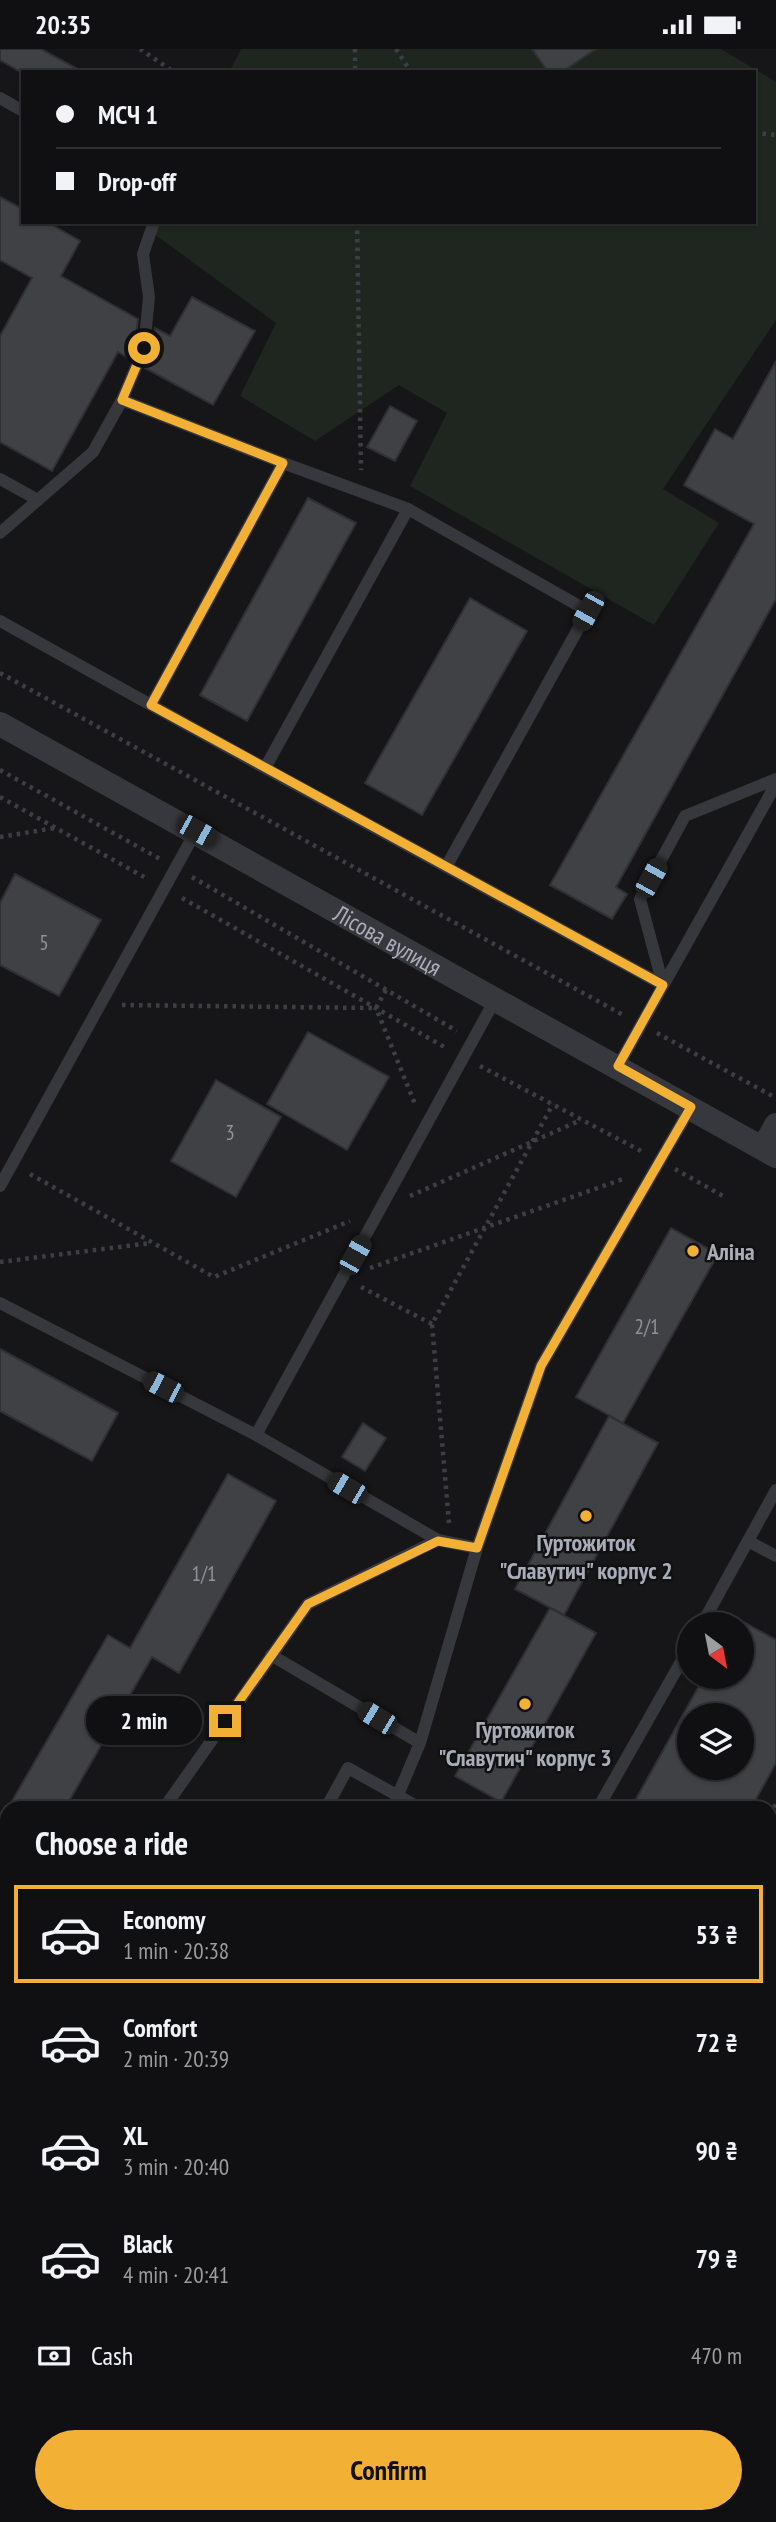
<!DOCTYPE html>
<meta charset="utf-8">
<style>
body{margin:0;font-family:"PT Sans Narrow",sans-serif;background:#1e1e20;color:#f1f3f6;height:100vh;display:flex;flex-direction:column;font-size:26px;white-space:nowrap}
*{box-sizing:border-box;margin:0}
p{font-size:23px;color:#9c9d9f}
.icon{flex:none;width:38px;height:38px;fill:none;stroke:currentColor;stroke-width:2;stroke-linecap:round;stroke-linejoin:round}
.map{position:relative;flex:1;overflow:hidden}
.drawer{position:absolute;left:0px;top:1752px;width:777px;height:723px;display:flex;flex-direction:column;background:#101012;border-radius:21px 21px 0 0;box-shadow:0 2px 5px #0004,0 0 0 2px #303032}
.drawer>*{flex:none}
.banner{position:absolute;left:21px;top:21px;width:735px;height:154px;border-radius:0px;box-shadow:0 2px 5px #0004,0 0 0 2px #303032;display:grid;align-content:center;height:154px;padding:0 35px;background:#101012}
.needle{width:46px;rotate:148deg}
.tools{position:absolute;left:677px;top:1563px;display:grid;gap:14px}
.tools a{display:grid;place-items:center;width:77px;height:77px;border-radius:50%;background:#101012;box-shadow:0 2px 5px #0004,0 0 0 2px #303032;font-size:35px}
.end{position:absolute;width:32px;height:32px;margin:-16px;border:9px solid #f2b134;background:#111;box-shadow:0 0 0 4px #111}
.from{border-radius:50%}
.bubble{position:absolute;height:49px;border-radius:24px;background:#101012;box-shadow:0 2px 5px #0004,0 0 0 2px #303032;font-size:23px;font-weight:700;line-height:49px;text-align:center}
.car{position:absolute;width:21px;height:42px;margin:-21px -10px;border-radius:9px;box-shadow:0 0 5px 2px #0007;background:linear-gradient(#222 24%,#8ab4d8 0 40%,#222 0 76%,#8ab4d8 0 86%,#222 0)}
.banner b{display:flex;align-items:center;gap:24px;height:66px;font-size:26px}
.banner b+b{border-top:2px solid #303032}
.banner i{width:18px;height:18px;background:#f1f3f6}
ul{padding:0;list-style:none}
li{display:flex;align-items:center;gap:21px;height:98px;margin:0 14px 10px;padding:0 21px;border:4px solid transparent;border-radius:0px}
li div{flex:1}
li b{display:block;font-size:26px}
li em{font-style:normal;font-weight:700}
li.active{border-color:#f2b134}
li>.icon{width:63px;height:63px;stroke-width:1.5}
h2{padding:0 35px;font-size:32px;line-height:84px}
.pay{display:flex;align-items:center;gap:18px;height:77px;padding:0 35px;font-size:26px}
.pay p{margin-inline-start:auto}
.action{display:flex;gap:14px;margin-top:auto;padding:14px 35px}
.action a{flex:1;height:80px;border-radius:42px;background:#f2b134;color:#111;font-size:28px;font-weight:700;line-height:80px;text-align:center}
.status{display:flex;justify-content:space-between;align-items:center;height:49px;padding:0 35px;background:#101012;direction:ltr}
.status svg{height:19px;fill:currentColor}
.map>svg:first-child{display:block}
.green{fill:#1e261f}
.building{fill:#404145;stroke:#303034;stroke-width:2;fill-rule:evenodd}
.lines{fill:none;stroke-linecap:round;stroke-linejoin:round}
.path{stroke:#3d3f44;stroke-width:4.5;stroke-dasharray:3.5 5;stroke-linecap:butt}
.service{stroke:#37383d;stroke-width:12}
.minor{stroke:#37383d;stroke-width:24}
.tertiary{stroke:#37383d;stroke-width:32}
.route{stroke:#f2b134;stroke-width:9}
.poi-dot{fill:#f2b134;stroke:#111113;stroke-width:2.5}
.labels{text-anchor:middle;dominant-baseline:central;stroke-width:5;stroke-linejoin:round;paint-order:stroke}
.number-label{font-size:21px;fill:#8e929b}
.street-label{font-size:24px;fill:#a8adb8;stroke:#111113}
.poi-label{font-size:24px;font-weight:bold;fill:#a8adb8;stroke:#111113}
</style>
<div class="status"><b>20:35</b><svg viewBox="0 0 49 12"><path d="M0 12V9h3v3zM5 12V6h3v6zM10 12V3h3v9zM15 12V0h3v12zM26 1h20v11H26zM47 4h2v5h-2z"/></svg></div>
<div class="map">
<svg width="776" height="2473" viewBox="0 0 776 2473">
<rect width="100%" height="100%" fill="#161618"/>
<path class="green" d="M 241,0 L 721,0 L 776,33 L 776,271 L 663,440 L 719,474 L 654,576 L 410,437 L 447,364 L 399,336 L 315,392 L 240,347 L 276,274 L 150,182 L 154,173 L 754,173 L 754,23 L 229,23 Z
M 776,2414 L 776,2473 L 562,2473 L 566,2468 L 770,2468 L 770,2423 Z"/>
<path class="building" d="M 0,0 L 41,0 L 83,23 L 21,23 L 0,11 Z
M 532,0 L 596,0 L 562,23 L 548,23 Z
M 0,148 L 23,160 L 23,173 L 47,173 L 80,192 L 61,227 L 138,270 L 135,297 L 130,310 L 118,303 L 52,422 L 0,393 L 0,287 L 32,229 L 0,211 Z
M 192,248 L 255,282 L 213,356 L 145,319 L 153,300 L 155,279 L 170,287 Z
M 776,312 L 776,550 L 616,838 L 627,845 L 612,870 L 550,836 L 754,475 L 684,436 L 715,380 L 733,390 Z
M 390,357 L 417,372 L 395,412 L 367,398 Z
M 308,449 L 356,474 L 247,672 L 200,646 Z
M 470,549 L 527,582 L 422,766 L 365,734 Z
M 15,825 L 101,871 L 59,947 L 0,916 L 0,854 Z
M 308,983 L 389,1028 L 347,1101 L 267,1055 Z
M 216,1031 L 281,1068 L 236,1148 L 171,1112 Z
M 671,1179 L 718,1205 L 623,1374 L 576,1348 Z
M 0,1300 L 118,1364 L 92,1412 L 0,1362 Z
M 609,1367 L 658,1394 L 564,1566 L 515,1540 Z
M 363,1374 L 386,1389 L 365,1422 L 342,1408 Z
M 228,1425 L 276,1452 L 179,1624 L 152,1608 L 65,1759 L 8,1759 L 108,1586 L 130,1599 Z
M 550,1559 L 596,1584 L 501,1753 L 455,1727 Z
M 742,1572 L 776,1591 L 776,1714 L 751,1759 L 631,1759 L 704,1628 L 742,1628 ZM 690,1666 L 742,1666 L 742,1718 L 690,1718 Z"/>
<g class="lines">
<path class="path" d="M 140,0 L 174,23
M 355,0 L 355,23
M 396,0 L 411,23
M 754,84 L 776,86
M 357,173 L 361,421
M 0,624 L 625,967
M 0,721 L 160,810
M 0,748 L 146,829
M 0,788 L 55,779
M 192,828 L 457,982
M 182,849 L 448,1000
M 386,941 L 376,959 L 415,1055
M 122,956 L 372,959
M 657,984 L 776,1049
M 480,1017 L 643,1103
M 675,1120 L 723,1147
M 30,1125 L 214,1228 L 350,1172
M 410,1147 L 581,1071
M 0,1213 L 151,1194
M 370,1219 L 626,1129
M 361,1238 L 432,1275
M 449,1474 L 432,1275 L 553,1055
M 770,1766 L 776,1755
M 770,2015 L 776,2004
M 387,2473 L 390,2468
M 506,2473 L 510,2468"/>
<path class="service" d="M 0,49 L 23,62
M 122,351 L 144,299 L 149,248 L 143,205 L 154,173
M 0,430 L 38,451
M 0,484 L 93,403 L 122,351 L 283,414
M 0,572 L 151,656
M 265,719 L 151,656 L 283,414 L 408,460
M 446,818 L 588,562 L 408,460 L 265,719 L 663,936 L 640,850 L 685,767 L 776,730
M 618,1017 L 776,735
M 0,1137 L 196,782
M 0,1254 L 256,1386 L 496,949
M 256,1386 L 438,1491 L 477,1499 L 541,1317 L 691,1058
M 748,1492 L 776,1507
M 702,1575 L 776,1441
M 271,1606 L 420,1694
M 398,1746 L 420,1694 L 477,1499
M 164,1759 L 308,1555 L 438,1491
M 326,1759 L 348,1719 L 420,1759
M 598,1759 L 690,1597
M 0,1994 L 7,1984
M 0,2018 L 7,2016
M 175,2473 L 179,2468"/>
<g class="minor">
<path id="s1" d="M 0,675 L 776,1107"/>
<path d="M 764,1098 L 776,1076"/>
</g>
<path class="tertiary" d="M 770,1921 L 776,1910
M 470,2473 L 473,2468"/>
</g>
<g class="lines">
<path class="route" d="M 144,299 L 122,351 L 283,414 L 151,656 L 663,936 L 618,1017 L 691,1058 L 541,1317 L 477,1499 L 438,1492 L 308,1555 L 225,1672"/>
</g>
<g class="poi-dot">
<circle cx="693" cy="1202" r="7"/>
<circle cx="586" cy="1467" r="7"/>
<circle cx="525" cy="1655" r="7"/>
</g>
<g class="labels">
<g class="number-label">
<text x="44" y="893">5</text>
<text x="230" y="1083">3</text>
<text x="647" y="1277">2/1</text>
<text x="204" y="1524">1/1</text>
</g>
<g class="street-label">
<text stroke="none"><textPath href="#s1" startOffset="444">Лісова вулиця</textPath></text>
</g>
<g class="poi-label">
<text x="707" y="1202" text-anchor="start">Аліна</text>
<text x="586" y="1493">Гуртожиток<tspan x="586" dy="28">"Славутич" корпус 2</tspan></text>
<text x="525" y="1680">Гуртожиток<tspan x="525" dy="28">"Славутич" корпус 3</tspan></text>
</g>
</g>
</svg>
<div class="tools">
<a><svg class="needle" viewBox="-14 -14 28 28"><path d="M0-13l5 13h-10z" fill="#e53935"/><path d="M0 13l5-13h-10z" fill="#9c9d9f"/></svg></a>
<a><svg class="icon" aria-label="layers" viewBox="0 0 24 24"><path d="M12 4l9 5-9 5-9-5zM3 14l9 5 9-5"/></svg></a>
</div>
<i class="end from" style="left:144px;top:299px"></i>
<i class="end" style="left:225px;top:1672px"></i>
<div class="bubble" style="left:86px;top:1647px;width:116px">2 min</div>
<i class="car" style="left:588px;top:562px;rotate:209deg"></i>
<i class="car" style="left:197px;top:782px;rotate:119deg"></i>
<i class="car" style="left:651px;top:829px;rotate:29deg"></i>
<i class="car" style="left:355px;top:1206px;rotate:29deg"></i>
<i class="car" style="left:163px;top:1338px;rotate:297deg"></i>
<i class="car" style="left:347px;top:1439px;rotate:300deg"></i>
<i class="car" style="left:377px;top:1669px;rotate:301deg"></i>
<div class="banner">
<b><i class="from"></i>МСЧ 1</b>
<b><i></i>Drop-off</b>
</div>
<section class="drawer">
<h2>Choose a ride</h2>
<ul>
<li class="active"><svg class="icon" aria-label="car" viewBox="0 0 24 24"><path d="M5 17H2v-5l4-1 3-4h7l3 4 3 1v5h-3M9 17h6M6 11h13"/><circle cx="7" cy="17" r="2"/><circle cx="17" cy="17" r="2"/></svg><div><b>Economy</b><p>1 min · 20:38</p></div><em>53 ₴</em></li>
<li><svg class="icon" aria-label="car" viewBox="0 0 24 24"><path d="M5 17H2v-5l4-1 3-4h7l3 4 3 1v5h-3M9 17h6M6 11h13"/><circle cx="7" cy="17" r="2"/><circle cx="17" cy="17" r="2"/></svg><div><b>Comfort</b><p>2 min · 20:39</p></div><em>72 ₴</em></li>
<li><svg class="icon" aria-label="car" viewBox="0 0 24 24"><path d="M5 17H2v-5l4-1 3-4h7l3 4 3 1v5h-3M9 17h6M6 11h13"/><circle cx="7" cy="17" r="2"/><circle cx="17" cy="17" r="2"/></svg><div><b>XL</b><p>3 min · 20:40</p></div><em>90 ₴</em></li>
<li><svg class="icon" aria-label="car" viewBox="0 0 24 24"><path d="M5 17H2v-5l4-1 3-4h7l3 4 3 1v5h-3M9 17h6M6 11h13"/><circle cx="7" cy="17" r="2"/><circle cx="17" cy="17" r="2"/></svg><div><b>Black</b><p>4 min · 20:41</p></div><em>79 ₴</em></li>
</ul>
<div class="pay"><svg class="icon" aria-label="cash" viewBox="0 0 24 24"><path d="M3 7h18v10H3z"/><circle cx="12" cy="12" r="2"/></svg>Cash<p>470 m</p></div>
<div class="action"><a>Confirm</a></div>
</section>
</div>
